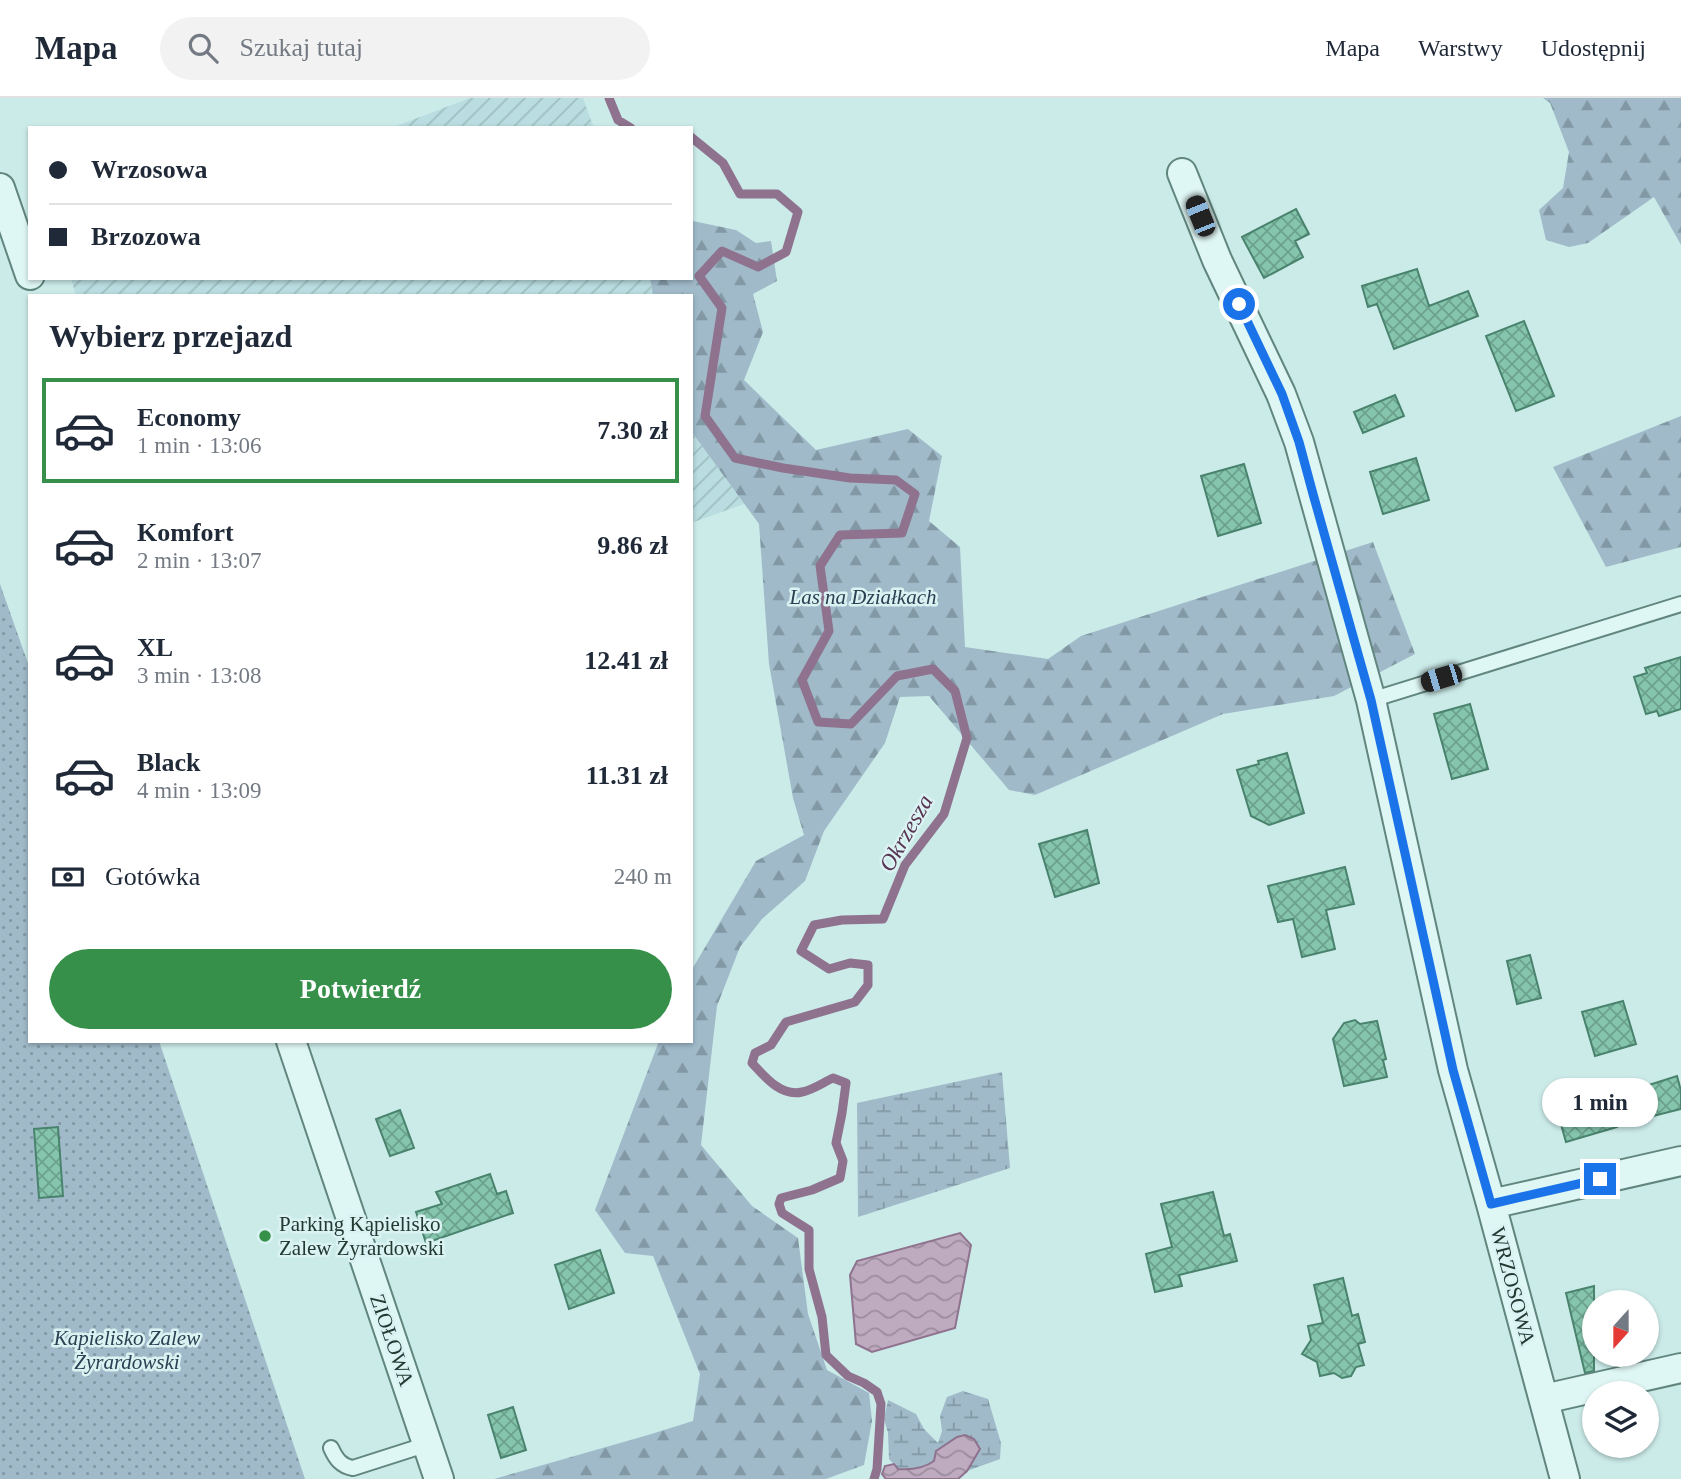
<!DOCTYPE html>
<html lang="pl">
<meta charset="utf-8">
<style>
body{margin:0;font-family:"Times New Roman",serif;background:#f2f2f3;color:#1f2937;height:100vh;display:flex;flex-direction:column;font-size:26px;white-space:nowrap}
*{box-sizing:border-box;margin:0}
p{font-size:23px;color:#747a83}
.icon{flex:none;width:38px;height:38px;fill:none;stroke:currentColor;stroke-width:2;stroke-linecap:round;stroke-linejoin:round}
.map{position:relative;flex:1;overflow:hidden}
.details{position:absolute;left:28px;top:196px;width:665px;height:749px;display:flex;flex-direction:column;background:#fff;border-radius:0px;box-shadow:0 2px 5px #0004}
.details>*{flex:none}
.guide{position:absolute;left:28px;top:28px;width:665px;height:154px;border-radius:0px;box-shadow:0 2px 5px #0004;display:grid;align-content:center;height:154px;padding:0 21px;background:#fff}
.needle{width:46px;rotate:201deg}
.fabs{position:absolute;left:1582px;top:1192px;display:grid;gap:14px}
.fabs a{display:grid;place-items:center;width:77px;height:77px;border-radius:50%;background:#fff;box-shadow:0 2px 5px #0004;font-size:35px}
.end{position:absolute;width:32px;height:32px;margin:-16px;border:9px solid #1a73e8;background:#fff;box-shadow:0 0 0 4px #fff}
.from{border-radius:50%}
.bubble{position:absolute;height:49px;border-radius:24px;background:#fff;box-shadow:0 2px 5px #0004;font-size:23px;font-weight:700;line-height:49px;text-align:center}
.car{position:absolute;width:21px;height:42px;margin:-21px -10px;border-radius:9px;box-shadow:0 0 5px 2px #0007;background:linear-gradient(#222 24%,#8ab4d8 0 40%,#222 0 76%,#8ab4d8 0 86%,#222 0)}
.guide b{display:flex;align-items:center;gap:24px;height:66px;font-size:26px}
.guide b+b{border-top:2px solid #e0e1e3}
.guide i{width:18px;height:18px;background:#1f2937}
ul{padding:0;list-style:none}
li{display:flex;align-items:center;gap:21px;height:105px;margin:0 14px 10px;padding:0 7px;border:4px solid transparent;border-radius:0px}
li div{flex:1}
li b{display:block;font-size:26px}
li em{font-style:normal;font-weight:700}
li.current{border-color:#36904a}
li>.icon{width:63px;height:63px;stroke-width:1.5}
h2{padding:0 21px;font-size:32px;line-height:84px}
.pay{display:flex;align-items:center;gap:18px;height:77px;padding:0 21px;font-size:26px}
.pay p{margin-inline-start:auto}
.cta{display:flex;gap:14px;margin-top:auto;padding:14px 21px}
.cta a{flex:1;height:80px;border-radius:42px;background:#36904a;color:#fff;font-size:28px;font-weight:700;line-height:80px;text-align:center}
header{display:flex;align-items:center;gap:42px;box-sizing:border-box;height:98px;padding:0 35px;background:#fff;border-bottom:2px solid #e0e1e3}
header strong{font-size:33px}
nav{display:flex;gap:38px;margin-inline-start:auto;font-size:24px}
.search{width:490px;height:63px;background:#f2f2f3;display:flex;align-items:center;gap:18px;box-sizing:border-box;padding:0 24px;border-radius:38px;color:#747a83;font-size:26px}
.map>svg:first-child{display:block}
.farmland{fill:url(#farmland-furrows)}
.grass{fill:url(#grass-dots)}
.forest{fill:url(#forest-firs)}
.wetland{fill:url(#wetland-marsh)}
.water{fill:url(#water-waves);stroke:#8e728e;stroke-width:2}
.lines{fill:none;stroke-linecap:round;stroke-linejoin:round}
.stream{stroke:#8e728e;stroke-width:9}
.building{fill:url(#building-cross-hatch);stroke:#49836d;stroke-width:2}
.lane-casing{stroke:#61867d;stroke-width:18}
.street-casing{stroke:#61867d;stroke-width:32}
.lane{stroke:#def6f4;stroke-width:14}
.street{stroke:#def6f4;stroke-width:28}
.route{stroke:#1a73e8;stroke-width:9}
.poi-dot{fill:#36904a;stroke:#daf3f2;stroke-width:2.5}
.labels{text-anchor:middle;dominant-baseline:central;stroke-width:5;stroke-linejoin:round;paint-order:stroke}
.park-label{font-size:21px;font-style:italic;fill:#2b4053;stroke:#daf3f2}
.poi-label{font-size:21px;fill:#223932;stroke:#daf3f2;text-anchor:start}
.street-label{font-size:21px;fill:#223932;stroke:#daf3f2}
.water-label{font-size:23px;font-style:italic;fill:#573351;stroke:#daf3f2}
</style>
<header>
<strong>Mapa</strong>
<div class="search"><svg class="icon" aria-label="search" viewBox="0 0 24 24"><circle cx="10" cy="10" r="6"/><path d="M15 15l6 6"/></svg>Szukaj tutaj</div>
<nav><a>Mapa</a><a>Warstwy</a><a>Udostępnij</a></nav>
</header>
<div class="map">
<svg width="1681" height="1381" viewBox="0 0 1681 1381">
<defs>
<pattern id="farmland-furrows" width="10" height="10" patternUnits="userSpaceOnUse" patternTransform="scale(1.75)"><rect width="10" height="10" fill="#b9dde0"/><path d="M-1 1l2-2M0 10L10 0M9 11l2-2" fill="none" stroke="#9fbec1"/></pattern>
<pattern id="grass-dots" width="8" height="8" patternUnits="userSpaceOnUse" patternTransform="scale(1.75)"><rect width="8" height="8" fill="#a0bac9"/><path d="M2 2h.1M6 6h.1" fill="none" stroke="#8298a4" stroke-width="1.8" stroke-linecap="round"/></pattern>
<pattern id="forest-firs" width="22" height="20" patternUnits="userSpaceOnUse" patternTransform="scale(1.75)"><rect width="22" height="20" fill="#a0bac9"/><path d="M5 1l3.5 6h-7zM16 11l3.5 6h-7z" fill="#8298a4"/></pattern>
<pattern id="wetland-marsh" width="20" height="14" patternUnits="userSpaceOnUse" patternTransform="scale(1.75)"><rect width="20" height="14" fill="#a0bac9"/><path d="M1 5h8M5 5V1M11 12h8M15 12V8" fill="none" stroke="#8298a4"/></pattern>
<pattern id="water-waves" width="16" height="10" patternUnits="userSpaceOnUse" patternTransform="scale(1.75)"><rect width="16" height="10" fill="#bfabc0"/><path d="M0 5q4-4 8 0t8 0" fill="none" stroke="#9b8c9d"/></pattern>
<pattern id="building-cross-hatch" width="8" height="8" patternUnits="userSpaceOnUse" patternTransform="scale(1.75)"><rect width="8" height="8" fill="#85c5ae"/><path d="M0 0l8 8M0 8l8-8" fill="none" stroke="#6ca18e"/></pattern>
</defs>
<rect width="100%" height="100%" fill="#cbebe9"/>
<path class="farmland" d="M 470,0 L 583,0 L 594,30 L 391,30 Z
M 71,180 L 650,180 L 653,198 L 76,198 Z
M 691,333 L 744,406 L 691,425 Z"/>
<path class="grass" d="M 0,486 L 30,571 L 30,943 L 159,943 L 305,1381 L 0,1381 Z"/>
<path class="forest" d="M 1543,0 L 1681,0 L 1681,147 L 1654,99 L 1588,145 L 1569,149 L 1546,142 L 1539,112 L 1563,90 L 1569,54 L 1550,5 Z
M 693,123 L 736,132 L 756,145 L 771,143 L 777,183 L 753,196 L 763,234 L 744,282 L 816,352 L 908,331 L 942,358 L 929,423 L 960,449 L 965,549 L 1048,561 L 1081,538 L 1373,444 L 1415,556 L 1334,598 L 1223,616 L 1035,697 L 1009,692 L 929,598 L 900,599 L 885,645 L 824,733 L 805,783 L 762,821 L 740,849 L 717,908 L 701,1047 L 752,1108 L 798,1140 L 808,1216 L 827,1272 L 869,1295 L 872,1323 L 864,1367 L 826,1381 L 494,1381 L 648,1337 L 693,1323 L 700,1276 L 653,1158 L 625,1155 L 595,1112 L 659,943 L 691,943 L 691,873 L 756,763 L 804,737 L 793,700 L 769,566 L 759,426 L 691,333 L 691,198 L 653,198 L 650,180 L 691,180 L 691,125 Z
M 1681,318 L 1681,449 L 1606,469 L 1553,369 Z"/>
<path class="wetland" d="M 1002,974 L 1010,1070 L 858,1119 L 857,1005 Z
M 963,1293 L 988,1301 L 1001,1345 L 1000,1361 L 967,1373 L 980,1351 L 957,1339 L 936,1353 L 934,1363 C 923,1371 911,1372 898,1371 L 889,1361 L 888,1335 L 884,1321 L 888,1302 L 916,1316 L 924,1331 L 938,1345 L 942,1333 L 940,1318 L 947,1299 Z"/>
<path class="water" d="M 960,1135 L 971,1147 L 955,1230 L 872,1254 L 856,1246 L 850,1177 L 857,1163 Z
M 965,1337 L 974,1341 L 980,1351 L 967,1373 L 958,1381 L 886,1381 L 882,1376 L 885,1368 L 894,1366 L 898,1371 C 911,1372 923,1371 934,1363 L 936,1353 L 957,1339 Z"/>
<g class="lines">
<path class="stream" d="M 609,0 L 618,22 L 631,30
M 691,39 L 723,65 L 740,96 L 777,96 L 798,114 L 786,154 L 758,169 L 722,153 L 699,178 L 722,210 L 705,318 L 735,360 L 783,370 L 850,380 L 896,382 L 915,396 L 902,435 L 840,437 L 820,468 L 829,533 L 802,582 L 818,624 L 851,626 L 897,578 L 933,571 L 955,593 L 967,640 L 944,716 L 905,767 L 883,821 L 842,822 L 814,827 L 801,853 L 829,871 L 850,865 L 868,867 L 868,887 L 855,904 L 786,924 L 771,947 L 755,955 L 752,965 C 765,979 781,999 802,994 C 813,992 824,984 833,980 L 846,985 L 842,1015 L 836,1045 L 843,1063 L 840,1080 L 812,1092 L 781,1100 L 779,1106 L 782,1115 L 809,1132 L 809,1171 L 822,1219 L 826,1257 L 848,1278 L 864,1285 L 877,1294 L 881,1306 L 877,1371 L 874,1381"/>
</g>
<path class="building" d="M 1296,111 L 1309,136 L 1295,143 L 1303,159 L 1264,180 L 1242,139 Z
M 1417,171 L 1429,208 L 1468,193 L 1478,218 L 1394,251 L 1377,206 L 1368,209 L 1362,188 Z
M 1524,223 L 1554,298 L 1516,313 L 1486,238 Z
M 1395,297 L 1404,318 L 1363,335 L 1354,314 Z
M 1416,360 L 1429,402 L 1383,416 L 1370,374 Z
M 1244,366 L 1261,425 L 1218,438 L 1201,378 Z
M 1681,559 L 1681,611 L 1659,618 L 1657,613 L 1646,616 L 1634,579 L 1647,575 L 1645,570 Z
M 1470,606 L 1488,671 L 1452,681 L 1434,616 Z
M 1287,655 L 1304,715 L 1269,727 L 1251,718 L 1237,672 L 1259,666 L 1258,663 Z
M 1087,732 L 1099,785 L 1055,799 L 1039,746 Z
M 1345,769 L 1354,806 L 1326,812 L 1335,851 L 1302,859 L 1293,821 L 1278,824 L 1268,788 Z
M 1530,857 L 1541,900 L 1517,906 L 1507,863 Z
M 1623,903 L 1636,946 L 1595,958 L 1582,914 Z
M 1355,922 L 1360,926 L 1377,923 L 1386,961 L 1383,962 L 1387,979 L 1344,988 L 1333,941 L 1344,925 Z
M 1677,978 L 1681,993 L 1681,1011 L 1617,1027 L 1617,1029 L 1566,1044 L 1558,1016 Z
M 400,1012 L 414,1050 L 390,1058 L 376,1021 Z
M 58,1029 L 63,1098 L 39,1100 L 34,1031 Z
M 490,1076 L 497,1096 L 506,1093 L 513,1115 L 426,1145 L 416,1114 L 442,1106 L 436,1094 Z
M 1213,1094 L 1224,1138 L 1230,1136 L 1237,1163 L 1179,1177 L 1182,1188 L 1155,1194 L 1146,1156 L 1172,1149 L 1161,1106 Z
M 600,1152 L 614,1195 L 569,1211 L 555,1167 Z
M 1343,1180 L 1352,1218 L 1358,1216 L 1365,1244 L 1358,1246 L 1364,1267 L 1356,1269 L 1351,1278 L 1342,1280 L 1334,1275 L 1320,1278 L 1317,1264 L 1302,1256 L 1311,1242 L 1308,1228 L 1323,1225 L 1314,1187 Z
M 1594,1188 L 1594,1273 L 1585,1275 L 1566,1195 Z
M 513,1309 L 526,1352 L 501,1360 L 488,1317 Z"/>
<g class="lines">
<g class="lane-casing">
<path id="lane" d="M 1371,602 L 1681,506
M 331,1350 C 336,1361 341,1368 353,1370 L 428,1346"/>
</g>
<g class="street-casing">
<path id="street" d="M 1182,75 L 1217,162 L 1281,296 L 1299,344 L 1371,602 L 1453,972 L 1491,1106 L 1565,1381
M 0,90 L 30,177
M 291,943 L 439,1381
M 1491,1106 L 1681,1063
M 1544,1301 L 1681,1270"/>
</g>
<use href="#lane" class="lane"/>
<use href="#street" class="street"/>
</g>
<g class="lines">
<path class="route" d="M 1239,206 L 1282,296 L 1299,344 L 1313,396 L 1371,602 L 1453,972 L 1491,1106 L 1600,1081"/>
</g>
<circle class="poi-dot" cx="265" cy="1138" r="7"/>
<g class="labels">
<g class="park-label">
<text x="863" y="499">Las na Działkach</text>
<text x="127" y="1240">Kapielisko Zalew<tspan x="127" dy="24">Żyrardowski</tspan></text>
</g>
<g class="poi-label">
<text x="279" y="1126">Parking Kąpielisko<tspan x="279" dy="24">Zalew Żyrardowski</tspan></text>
</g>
<g class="street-label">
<text transform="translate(1513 1188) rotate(75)">WRZOSOWA</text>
<text transform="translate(392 1242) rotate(71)">ZIOŁOWA</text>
</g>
<g class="water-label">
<text transform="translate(906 735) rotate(-60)">Okrzesza</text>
</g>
</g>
</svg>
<div class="fabs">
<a><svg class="needle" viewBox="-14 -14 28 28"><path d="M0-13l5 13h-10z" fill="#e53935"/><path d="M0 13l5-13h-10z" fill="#747a83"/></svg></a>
<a><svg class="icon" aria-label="layers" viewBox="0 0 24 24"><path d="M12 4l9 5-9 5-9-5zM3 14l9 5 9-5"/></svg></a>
</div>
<i class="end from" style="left:1239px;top:206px"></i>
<i class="end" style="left:1600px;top:1081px"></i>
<div class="bubble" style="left:1542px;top:980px;width:116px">1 min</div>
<i class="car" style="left:1200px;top:118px;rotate:338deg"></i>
<i class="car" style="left:1441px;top:580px;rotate:253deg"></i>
<div class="guide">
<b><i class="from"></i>Wrzosowa</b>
<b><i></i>Brzozowa</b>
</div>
<section class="details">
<h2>Wybierz przejazd</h2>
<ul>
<li class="current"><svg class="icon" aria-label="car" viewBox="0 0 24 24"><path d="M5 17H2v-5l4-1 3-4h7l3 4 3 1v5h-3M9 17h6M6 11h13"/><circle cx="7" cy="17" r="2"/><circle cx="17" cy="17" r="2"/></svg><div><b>Economy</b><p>1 min · 13:06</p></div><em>7.30 zł</em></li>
<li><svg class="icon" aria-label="car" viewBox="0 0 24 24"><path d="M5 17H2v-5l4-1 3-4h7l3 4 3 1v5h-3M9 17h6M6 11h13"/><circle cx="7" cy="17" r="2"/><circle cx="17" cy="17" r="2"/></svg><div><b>Komfort</b><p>2 min · 13:07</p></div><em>9.86 zł</em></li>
<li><svg class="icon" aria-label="car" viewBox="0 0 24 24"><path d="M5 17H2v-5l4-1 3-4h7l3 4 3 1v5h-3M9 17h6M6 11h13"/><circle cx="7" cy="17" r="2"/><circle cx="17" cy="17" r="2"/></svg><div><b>XL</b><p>3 min · 13:08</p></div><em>12.41 zł</em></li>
<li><svg class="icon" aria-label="car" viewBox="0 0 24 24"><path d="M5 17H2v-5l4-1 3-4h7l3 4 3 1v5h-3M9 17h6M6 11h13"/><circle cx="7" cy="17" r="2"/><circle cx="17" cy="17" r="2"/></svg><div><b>Black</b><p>4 min · 13:09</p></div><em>11.31 zł</em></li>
</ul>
<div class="pay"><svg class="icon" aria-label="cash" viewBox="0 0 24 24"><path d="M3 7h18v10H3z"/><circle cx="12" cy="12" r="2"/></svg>Gotówka<p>240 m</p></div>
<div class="cta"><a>Potwierdź</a></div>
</section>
</div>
